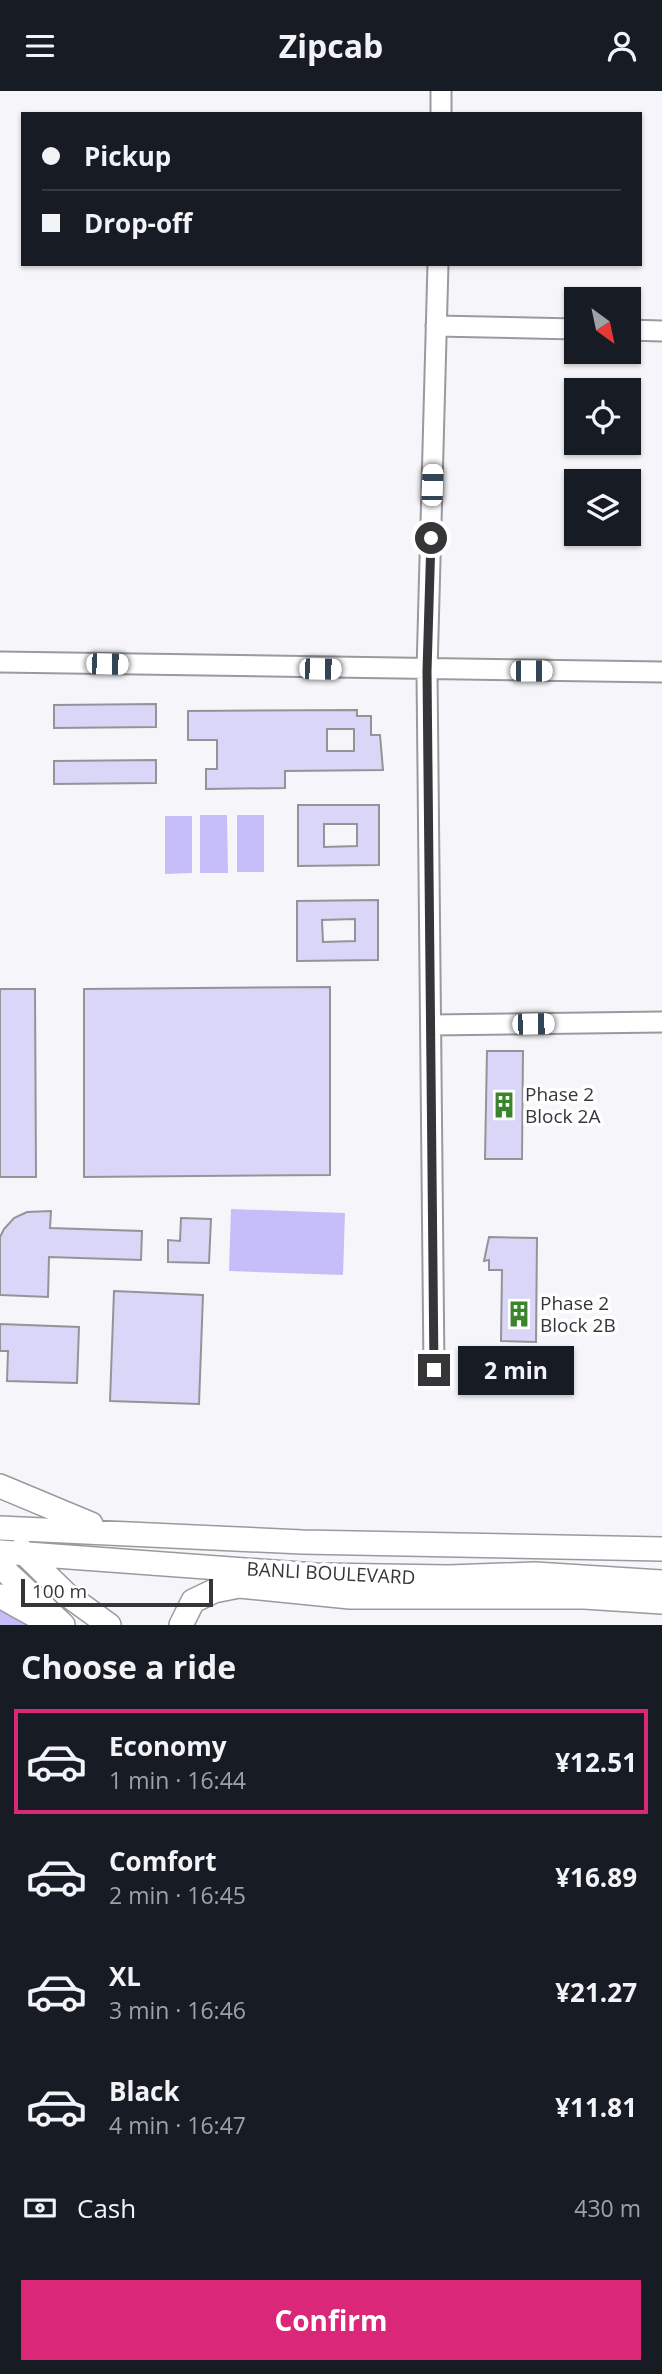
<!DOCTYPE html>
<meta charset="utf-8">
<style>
body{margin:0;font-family:"Open Sans",sans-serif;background:#20242c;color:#f1f3f6;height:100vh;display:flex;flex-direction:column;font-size:26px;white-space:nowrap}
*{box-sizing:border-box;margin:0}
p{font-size:23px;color:#9ea1a6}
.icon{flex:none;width:38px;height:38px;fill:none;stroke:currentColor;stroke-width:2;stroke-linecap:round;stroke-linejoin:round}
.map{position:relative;height:1534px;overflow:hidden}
.details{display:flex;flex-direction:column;background:#171b24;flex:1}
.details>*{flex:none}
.top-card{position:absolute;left:21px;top:21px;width:621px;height:154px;border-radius:0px;box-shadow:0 2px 5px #0004;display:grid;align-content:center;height:154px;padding:0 21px;background:#171b24}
.needle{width:46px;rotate:147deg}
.buttons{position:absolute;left:564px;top:196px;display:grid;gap:14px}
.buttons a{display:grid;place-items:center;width:77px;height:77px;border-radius:0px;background:#171b24;box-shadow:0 2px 5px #0004;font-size:35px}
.scale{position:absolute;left:21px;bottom:18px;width:192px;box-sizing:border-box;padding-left:7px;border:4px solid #363638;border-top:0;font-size:19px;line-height:24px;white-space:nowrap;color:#363638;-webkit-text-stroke:5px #fff;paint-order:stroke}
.end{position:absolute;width:32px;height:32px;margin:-16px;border:9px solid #363638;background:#fff;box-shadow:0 0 0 4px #fff}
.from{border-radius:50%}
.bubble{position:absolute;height:49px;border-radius:0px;background:#171b24;box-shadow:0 2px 5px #0004;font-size:23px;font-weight:700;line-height:49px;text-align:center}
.car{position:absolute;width:21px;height:42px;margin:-21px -10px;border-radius:9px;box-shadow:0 0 5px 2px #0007;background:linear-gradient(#fff 24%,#345 0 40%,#fff 0 76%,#345 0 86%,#fff 0)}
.top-card b{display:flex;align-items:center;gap:24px;height:66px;font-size:26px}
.top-card b+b{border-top:2px solid #363941}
.top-card i{width:18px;height:18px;background:#f1f3f6}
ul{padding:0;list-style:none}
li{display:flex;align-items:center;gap:21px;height:105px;margin:0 14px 10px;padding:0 7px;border:4px solid transparent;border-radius:0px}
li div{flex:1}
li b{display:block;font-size:26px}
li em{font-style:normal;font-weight:700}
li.current{border-color:#db2777}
li>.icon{width:63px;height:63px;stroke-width:1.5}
h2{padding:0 21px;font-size:32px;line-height:84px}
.pay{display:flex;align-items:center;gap:18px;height:77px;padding:0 21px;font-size:26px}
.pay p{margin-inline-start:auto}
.button{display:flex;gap:14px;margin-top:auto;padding:14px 21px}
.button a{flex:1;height:80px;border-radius:0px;background:#db2777;color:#fff;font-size:28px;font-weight:700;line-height:80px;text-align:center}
header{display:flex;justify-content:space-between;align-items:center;height:91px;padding:0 21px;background:#171b24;font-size:32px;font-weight:700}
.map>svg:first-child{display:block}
.green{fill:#c6bef9}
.building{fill:#d9d6f7;stroke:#949498;stroke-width:2;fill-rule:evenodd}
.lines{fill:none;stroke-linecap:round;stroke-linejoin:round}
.minor-casing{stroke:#9a999e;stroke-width:23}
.major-casing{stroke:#9a999e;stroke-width:26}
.minor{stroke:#fff;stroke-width:19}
.major{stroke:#fff;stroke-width:23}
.route{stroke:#363638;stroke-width:9}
.labels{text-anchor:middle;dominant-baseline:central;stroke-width:7;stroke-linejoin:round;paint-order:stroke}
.poi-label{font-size:19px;fill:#363638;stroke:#fff;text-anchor:start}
.street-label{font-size:19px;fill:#363638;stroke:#fff}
</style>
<header><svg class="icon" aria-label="menu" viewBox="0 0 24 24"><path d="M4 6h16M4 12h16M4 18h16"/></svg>Zipcab<svg class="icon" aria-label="person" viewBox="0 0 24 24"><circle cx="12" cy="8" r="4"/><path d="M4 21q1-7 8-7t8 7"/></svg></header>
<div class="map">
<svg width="662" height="1534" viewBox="0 0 662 1534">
<rect width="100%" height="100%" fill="#f6f6fa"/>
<path class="green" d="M 200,724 L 227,724 L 228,782 L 200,782 Z
M 237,724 L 264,724 L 264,781 L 237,781 Z
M 165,725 L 192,725 L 192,782 L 165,783 Z
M 231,1118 L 345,1122 L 343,1184 L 229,1180 Z
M 0,1513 L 36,1534 L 0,1534 Z"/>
<path class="building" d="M 156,613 L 156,636 L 54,637 L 54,614 Z
M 357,619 L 357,625 L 371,625 L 371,644 L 380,644 L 383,679 L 285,680 L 285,697 L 206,698 L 206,678 L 217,678 L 217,649 L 188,649 L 188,620 ZM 327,638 L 354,638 L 354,660 L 327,660 Z
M 156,669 L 156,692 L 54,693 L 54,670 Z
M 298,714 L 379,714 L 379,774 L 298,775 ZM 324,733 L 357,733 L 357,755 L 324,756 Z
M 378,809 L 378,869 L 297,870 L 297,810 ZM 355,828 L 355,850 L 323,851 L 322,829 Z
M 330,896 L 330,1084 L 84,1086 L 84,898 Z
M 0,898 L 35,898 L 36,1086 L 0,1086 Z
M 487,960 L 523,960 L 522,1068 L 485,1068 Z
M 51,1120 L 50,1137 L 142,1140 L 141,1169 L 49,1166 L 48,1206 L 0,1204 L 0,1146 L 4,1138 L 14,1127 L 27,1121 Z
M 181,1127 L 211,1128 L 209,1172 L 168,1171 L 168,1149 L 180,1150 Z
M 489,1146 L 537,1147 L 536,1251 L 501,1250 L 502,1179 L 489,1179 L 489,1169 L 484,1170 Z
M 114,1200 L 203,1204 L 199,1313 L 110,1310 Z
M 0,1233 L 79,1236 L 77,1292 L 7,1290 L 8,1260 L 0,1260 Z"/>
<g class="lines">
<g class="minor-casing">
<path id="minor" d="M 441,23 L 441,0
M 436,235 L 576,238
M 628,239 L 662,240
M 0,571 L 662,581
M 431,934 L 662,931
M 434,1279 L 427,580 L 438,173"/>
</g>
<g class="major-casing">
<path id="major" d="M 0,1395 L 91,1433
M 0,1437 L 302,1451 L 662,1458
M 21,1459 L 66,1503 L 109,1534
M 0,1461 L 315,1484 L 449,1486 L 535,1483 L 662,1491
M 0,1475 L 63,1534
M 0,1505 L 43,1529
M 181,1534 L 193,1510 L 214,1500 L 239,1495 L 350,1506 L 584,1506 L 662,1511"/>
</g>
<use href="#minor" class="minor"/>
<use href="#major" class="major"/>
</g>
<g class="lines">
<path class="route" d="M 431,447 L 427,580 L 434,1279"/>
</g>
<defs>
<g id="building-bare" transform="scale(2.1)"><path d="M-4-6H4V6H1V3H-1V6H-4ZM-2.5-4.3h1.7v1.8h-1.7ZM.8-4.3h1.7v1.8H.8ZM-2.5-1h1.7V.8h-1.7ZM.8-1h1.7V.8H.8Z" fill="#3a842b" stroke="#fff" stroke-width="2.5" paint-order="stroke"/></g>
</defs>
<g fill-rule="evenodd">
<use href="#building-bare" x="504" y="1014"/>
<use href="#building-bare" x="519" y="1223"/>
</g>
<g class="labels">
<g class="poi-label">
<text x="525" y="1003">Phase 2<tspan x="525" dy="22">Block 2A</tspan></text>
<text x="540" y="1212">Phase 2<tspan x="540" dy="22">Block 2B</tspan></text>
</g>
<g class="street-label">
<text transform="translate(331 1482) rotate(3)">BANLI BOULEVARD</text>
</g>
</g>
</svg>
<div class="buttons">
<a><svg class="needle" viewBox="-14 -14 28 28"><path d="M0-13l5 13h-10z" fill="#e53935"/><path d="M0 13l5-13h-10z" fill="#9ea1a6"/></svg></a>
<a><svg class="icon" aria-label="locate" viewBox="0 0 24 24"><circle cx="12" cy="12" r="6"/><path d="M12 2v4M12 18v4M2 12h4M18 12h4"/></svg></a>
<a><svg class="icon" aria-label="layers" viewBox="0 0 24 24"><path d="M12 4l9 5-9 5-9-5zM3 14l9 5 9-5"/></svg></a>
</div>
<div class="scale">100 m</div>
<i class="end from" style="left:431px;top:447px"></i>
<i class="end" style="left:434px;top:1279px"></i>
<div class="bubble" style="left:458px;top:1255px;width:116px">2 min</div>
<i class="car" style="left:432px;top:394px;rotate:2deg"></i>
<i class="car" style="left:107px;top:573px;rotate:91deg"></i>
<i class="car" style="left:320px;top:578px;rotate:91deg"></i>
<i class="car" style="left:531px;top:580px;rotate:90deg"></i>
<i class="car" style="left:533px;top:933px;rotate:89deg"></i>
<div class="top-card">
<b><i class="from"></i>Pickup</b>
<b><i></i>Drop-off</b>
</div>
</div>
<section class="details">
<h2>Choose a ride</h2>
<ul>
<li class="current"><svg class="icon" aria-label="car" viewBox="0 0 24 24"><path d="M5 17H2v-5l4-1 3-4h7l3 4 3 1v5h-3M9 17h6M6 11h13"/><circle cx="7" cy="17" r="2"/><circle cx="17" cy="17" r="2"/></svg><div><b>Economy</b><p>1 min · 16:44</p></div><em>¥12.51</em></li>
<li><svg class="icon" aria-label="car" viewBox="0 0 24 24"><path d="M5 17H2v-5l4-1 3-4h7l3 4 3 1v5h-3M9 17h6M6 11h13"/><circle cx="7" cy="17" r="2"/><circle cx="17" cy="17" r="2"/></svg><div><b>Comfort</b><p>2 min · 16:45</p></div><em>¥16.89</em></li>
<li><svg class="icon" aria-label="car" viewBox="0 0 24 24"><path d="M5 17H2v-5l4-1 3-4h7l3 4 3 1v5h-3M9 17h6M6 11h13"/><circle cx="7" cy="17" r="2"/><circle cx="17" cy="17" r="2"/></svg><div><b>XL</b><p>3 min · 16:46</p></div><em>¥21.27</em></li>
<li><svg class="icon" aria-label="car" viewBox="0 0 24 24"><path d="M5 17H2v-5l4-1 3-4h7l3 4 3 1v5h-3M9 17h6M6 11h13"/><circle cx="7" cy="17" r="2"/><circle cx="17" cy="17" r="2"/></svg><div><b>Black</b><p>4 min · 16:47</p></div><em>¥11.81</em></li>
</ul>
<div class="pay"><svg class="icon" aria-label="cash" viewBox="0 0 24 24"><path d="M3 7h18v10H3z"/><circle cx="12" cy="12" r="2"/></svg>Cash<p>430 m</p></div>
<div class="button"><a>Confirm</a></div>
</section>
